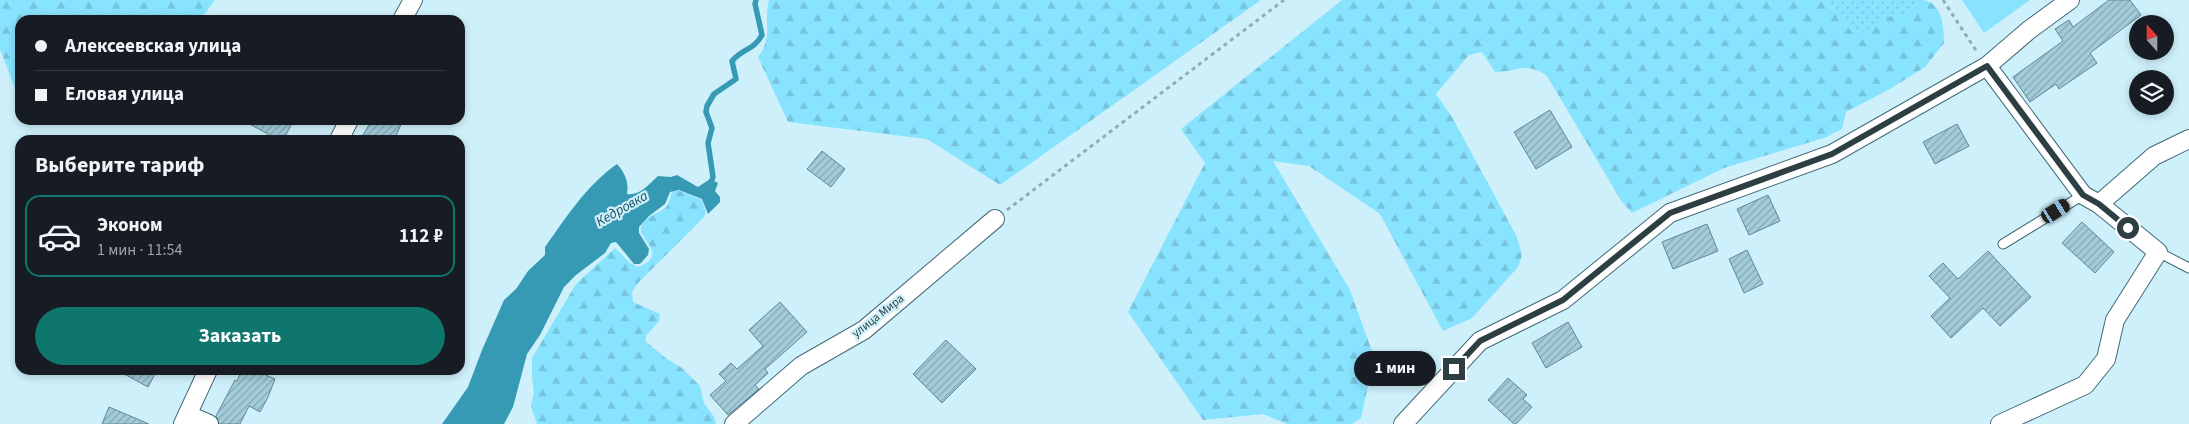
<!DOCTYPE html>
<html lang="ru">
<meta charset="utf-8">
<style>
body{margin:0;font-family:"Source Sans 3",sans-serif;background:#242831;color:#f1f3f6;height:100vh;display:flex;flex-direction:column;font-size:19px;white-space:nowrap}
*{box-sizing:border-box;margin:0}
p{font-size:16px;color:#9ea1a6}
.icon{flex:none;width:28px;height:28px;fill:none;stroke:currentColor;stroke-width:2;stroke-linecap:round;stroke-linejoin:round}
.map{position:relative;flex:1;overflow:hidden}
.details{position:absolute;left:15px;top:135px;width:450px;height:240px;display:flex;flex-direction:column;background:#171b24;border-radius:15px;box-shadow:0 2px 8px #0003}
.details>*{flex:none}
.hud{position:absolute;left:15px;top:15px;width:450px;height:110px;border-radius:15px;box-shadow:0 2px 8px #0003;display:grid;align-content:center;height:110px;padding:0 20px;background:#171b24}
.needle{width:32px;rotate:339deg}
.fabs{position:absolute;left:2129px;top:15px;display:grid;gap:10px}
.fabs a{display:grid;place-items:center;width:45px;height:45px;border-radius:50%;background:#171b24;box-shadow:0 2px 8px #0003;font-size:25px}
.end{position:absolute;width:22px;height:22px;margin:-11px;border:6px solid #2e3f44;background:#fff;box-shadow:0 0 0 2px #fff}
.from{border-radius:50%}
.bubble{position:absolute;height:35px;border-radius:18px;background:#171b24;box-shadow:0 2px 8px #0003;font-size:16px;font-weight:700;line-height:35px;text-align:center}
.car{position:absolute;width:15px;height:30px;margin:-15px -8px;border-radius:6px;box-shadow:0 0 4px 1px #0007;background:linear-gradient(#222 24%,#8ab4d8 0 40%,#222 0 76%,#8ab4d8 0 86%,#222 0)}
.hud b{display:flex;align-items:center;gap:18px;height:48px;font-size:19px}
.hud b+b{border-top:1px solid #363941}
.hud i{width:12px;height:12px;background:#f1f3f6}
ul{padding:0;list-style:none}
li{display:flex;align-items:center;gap:15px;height:82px;margin:0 10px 8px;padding:0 10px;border:2px solid transparent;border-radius:15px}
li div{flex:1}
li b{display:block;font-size:19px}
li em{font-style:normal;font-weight:700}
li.active{border-color:#0f766e}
li>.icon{width:45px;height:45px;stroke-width:1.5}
h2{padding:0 20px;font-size:22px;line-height:60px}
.primary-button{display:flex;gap:10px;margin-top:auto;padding:10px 20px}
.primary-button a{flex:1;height:58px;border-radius:30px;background:#0f766e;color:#fff;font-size:20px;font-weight:700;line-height:58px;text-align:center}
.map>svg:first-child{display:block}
.green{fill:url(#green-dots)}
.forest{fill:url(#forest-firs)}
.pitch{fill:#88e3ff}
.water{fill:#369ab4}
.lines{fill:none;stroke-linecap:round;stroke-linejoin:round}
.stream{stroke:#369ab4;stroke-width:5.5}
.building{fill:url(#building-hatch);stroke:#608894}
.service-casing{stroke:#436a76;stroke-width:11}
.minor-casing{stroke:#436a76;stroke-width:20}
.path{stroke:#91acb5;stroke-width:3;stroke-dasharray:4 4;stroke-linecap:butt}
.service{stroke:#fff;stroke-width:9}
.minor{stroke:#fff;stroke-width:18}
.route{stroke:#2e3f44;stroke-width:6}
.labels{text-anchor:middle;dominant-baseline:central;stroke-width:4.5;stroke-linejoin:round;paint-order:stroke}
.street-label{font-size:12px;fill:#2e3f44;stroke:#cef0fb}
.water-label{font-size:14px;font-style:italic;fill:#184f5e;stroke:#cef0fb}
</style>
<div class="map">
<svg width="2189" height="424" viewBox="0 0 2189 424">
<defs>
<pattern id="green-dots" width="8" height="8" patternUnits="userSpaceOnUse" patternTransform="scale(1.25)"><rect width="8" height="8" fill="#88e3ff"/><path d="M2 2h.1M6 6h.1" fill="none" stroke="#76c4dc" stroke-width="1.8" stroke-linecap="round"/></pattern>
<pattern id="forest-firs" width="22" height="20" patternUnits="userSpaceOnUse" patternTransform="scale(1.25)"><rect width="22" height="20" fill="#88e3ff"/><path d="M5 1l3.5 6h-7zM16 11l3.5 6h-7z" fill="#76c4dc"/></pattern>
<pattern id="building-hatch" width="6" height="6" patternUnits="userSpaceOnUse" patternTransform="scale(1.25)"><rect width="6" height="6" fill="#a2ccd9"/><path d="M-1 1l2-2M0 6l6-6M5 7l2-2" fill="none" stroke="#84a7b2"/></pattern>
</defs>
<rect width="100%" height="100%" fill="#cef0fb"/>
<path class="green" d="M 1824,0 L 1920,0 L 1905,15 L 1892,15 L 1865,33 L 1851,30 Z"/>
<path class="forest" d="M 0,0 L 215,0 L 200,20 L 20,20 L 20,97 L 18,96 L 0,49 Z
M 769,0 L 1261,0 L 1000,185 L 927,139 L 788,122 L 758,57 C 774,35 763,23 769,0 Z
M 1342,0 L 1824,0 L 1851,30 L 1865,33 L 1892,15 L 1905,15 L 1920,0 C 1942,0 1944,26 1944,43 L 1925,67 L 1890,89 L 1846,112 L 1842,129 L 1824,138 L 1724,168 L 1632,213 L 1622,202 L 1547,76 C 1525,61 1519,72 1495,72 L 1482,52 L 1469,55 L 1436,94 L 1452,117 L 1517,237 L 1522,255 L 1518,267 L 1472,318 L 1443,331 L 1380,214 L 1309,166 L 1273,161 L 1350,290 L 1374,357 L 1361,418 L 1352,424 L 1287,424 L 1263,414 L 1203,420 L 1128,312 L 1205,163 L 1181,129 Z
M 673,191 L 680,191 L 702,200 L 706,213 L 703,218 L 638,283 L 632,292 L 633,302 L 660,314 L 659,321 L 646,336 L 646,342 L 667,359 L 682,368 L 700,386 L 704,403 L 714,417 L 716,424 L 537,424 L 531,406 L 534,393 L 532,376 L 532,358 L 576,284 L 615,248 L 630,263 L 638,267 C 670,255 638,239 641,227 C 645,216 658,214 665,208 C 671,203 669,196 673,191 Z"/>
<path class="pitch" d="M 1962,0 L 2030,0 L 1984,33 Z"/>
<path class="water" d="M 617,164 C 625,173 629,182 627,194 C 640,196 649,184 658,176 L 671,177 L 677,175 L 698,187 L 710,179 L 718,183 L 715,191 L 720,197 L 720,202 L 708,214 L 702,199 L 679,190 L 670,192 L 665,204 L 649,216 L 639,227 L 639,233 L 649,249 L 648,255 L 640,264 L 634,264 L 616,242 L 611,243 L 605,253 L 576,275 L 564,287 L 540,335 L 527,354 L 513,407 L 504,424 L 442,424 L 468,387 L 482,350 L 504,300 L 516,289 L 528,271 L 545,255 L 545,247 C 568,215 585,187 617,164 Z"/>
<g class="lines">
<path class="stream" d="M 710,186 L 713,177 L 708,143 L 712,128 L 706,112 L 707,106 L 714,94 L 736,79 L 732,61 C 743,48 753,51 762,35 L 755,4 L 756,0"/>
</g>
<path class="building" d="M 2109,0 L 2130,0 L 2141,15 L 2090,53 L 2097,63 L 2059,89 L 2056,84 L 2030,102 L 2013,77 L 2063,41 L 2055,29 L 2069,20 L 2073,27 Z
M 1550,110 L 1572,147 L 1536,169 L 1514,132 Z
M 242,120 L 294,120 L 283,140 L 264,140 L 268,134 Z
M 372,120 L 403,120 L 394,140 L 360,140 Z
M 1957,124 L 1969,146 L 1935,164 L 1923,142 Z
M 822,151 L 845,169 L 831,187 L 807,169 Z
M 1768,195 L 1780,221 L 1749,235 L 1737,209 Z
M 2082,222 L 2114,252 L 2095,273 L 2062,243 Z
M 1707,224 L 1718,251 L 1673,269 L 1662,242 Z
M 1747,250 L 1763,284 L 1744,293 L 1729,259 Z
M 1988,251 L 2031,297 L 2000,326 L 1983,308 L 1951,338 L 1931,316 L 1950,298 L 1929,276 L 1943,263 L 1958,279 Z
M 780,302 L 807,332 L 765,369 L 768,373 L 755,385 L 759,389 L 728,415 L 710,395 L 726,381 L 719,374 L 731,363 L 737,369 L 763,346 L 749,330 Z
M 1568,322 L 1582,347 L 1546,368 L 1532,343 Z
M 946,340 L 976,369 L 942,403 L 913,374 Z
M 117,370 L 157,370 L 148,387 Z
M 242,370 L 254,370 L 275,379 L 268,397 L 260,412 L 249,406 L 240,424 L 219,424 L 216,416 L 235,380 L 237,381 Z
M 1508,378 L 1527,395 L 1523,399 L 1532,407 L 1516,424 L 1514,424 L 1488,400 Z
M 109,407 L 149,424 L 102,424 Z"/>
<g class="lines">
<g class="service-casing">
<path id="service" d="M 2003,244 L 2083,195
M 2158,252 L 2189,268"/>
</g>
<g class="minor-casing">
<path id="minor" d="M 402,20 L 413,0
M 1987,66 L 2083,195 L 2099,204 L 2158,252 L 2115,320 L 2106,359 L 2085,385 L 2000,424
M 339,140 L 349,120
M 2099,204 L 2154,156 L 2189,139
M 188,415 L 209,424
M 183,424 L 208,370
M 734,424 L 801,366 L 864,330 L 995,219
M 1403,424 L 1480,341 L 1563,300 L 1670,213 L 1832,154 L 1987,66 L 2029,30 L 2070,0"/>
</g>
<path class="path" d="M 1943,0 L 1977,52
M 1007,210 L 1284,0"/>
<use href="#service" class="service"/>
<use href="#minor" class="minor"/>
</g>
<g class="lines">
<path class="route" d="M 1454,369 L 1480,341 L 1563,300 L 1670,213 L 1832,154 L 1987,66 L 2083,195 L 2099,204 L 2128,228"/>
</g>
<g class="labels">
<g class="street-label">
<text transform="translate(878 316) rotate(-38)">улица Мира</text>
</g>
<g class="water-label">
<text transform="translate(622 209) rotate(-30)">Кедровка</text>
</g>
</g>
</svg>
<div class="fabs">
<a><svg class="needle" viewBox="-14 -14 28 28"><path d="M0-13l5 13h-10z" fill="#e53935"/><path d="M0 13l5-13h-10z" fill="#9ea1a6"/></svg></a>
<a><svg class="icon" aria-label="layers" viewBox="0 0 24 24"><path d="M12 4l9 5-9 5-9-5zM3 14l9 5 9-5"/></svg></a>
</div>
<i class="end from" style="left:2128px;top:228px"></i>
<i class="end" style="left:1454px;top:369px"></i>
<div class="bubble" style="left:1354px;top:351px;width:82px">1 мин</div>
<i class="car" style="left:2056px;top:211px;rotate:58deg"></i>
<div class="hud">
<b><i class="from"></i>Алексеевская улица</b>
<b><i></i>Еловая улица</b>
</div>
<section class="details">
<h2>Выберите тариф</h2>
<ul>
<li class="active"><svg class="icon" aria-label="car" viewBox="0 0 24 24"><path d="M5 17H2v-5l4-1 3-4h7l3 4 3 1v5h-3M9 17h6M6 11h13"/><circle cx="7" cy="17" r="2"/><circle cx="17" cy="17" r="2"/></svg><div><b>Эконом</b><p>1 мин · 11:54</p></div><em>112 ₽</em></li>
</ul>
<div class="primary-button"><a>Заказать</a></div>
</section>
</div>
